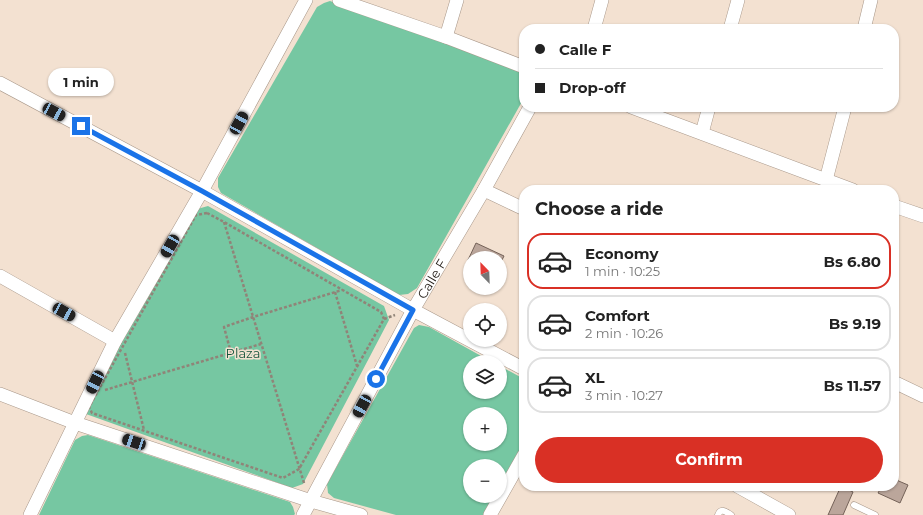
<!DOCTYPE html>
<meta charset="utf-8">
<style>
body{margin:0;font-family:Montserrat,sans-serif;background:#f2f2f2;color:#222;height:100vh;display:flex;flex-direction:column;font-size:15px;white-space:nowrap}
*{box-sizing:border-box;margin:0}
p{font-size:13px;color:#767676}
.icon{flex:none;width:22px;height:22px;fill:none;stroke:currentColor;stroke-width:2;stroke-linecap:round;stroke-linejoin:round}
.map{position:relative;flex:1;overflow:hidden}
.details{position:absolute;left:519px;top:185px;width:380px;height:306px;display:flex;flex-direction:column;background:#fff;border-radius:16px;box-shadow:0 1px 3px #0004}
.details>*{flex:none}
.top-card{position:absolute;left:519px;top:24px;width:380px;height:88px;border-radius:16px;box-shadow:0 1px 3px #0004;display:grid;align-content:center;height:88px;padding:0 16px;background:#fff}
.needle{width:26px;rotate:337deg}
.fabs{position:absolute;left:463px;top:251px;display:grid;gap:8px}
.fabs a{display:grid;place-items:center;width:44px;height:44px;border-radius:50%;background:#fff;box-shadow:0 1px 3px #0004;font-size:20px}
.end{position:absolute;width:18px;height:18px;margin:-9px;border:5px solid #1a73e8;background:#fff;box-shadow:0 0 0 2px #fff}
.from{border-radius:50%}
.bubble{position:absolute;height:28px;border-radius:14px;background:#fff;box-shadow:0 1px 3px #0004;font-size:13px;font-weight:700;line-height:28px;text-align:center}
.car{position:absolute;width:12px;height:24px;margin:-12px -6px;border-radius:5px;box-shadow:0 0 3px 1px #0007;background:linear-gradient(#222 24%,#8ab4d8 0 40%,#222 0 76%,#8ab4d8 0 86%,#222 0)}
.top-card b{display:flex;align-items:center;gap:14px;height:38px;font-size:15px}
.top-card b+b{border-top:1px solid #e0e0e0}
.top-card i{width:10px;height:10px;background:#222}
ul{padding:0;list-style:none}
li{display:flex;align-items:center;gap:12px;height:56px;margin:0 8px 6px;padding:0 8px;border:2px solid #e0e0e0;border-radius:16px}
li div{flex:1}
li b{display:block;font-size:15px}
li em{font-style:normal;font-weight:700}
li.selected{border-color:#d93025}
li>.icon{width:36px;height:36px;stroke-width:1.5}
h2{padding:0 16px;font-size:18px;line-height:48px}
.button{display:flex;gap:8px;margin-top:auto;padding:8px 16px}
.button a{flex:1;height:46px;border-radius:24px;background:#d93025;color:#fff;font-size:16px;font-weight:700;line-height:46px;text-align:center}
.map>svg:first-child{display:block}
.green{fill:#76c7a2;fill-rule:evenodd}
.building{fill:#bba69b;stroke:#746258}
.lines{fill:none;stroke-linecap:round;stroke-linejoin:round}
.service-casing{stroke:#a89789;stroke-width:7}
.minor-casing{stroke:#a89789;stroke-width:14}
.path{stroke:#908478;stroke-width:2.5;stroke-dasharray:3 2;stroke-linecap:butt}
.service{stroke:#fff;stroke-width:6}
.minor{stroke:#fff;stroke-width:13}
.route{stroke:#1a73e8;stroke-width:5}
.labels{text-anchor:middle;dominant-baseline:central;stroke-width:3;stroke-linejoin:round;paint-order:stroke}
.street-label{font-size:13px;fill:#221c16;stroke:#f3e1d1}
.park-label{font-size:13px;fill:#14553c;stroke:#f3e1d1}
</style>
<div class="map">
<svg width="923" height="515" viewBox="0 0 923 515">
<rect width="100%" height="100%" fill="#f3e1d1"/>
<path class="green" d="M 330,1 L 521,69 L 524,72 L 524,98 L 417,288 L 408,294 L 399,295 L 221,193 L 218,187 L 218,178 L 317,7 L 324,3 Z
M 208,206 L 384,306 L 389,320 L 303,484 L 292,488 L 86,414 L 85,407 L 190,211 Z
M 419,325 L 429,327 L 492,362 L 470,362 L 470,392 L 500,392 L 500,366 L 524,379 L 524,443 L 500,486 L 500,466 L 470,466 L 470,496 L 495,496 L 484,515 L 396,515 L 334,498 L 328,493 L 327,484 L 414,328 ZM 470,414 L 500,414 L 500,444 L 470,444 Z
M 88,435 L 290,502 L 293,507 L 295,514 L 294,515 L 39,515 L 75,440 L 82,436 Z"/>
<path class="building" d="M 476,243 L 504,256 L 500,264 L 500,258 L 470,258 L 470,261 L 468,260 Z
M 894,479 L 908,485 L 900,503 L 878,493 L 882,486 L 894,486 Z
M 841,486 L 853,492 L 843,515 L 828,515 Z"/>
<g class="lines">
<g class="service-casing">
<path id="service" d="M 854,505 L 875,515
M 718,515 C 721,507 726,512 731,515"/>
</g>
<g class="minor-casing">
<g id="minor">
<path d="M 339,0 L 446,37 L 524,67"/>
<path d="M 594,29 L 602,0"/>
<path d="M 730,29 L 738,0"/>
<path d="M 864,29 L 871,0"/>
<path d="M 446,37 L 457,0"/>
<path d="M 0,83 L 202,191 L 413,310 L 524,369"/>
<path d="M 631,107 L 853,190"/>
<path d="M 702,133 L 709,107"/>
<path d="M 826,180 L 845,107"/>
<path d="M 484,190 L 524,209"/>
<path d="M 894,206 L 923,216"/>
<path d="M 0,276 L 115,341"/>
<path d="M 894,382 L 923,396"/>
<path d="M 0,394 L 75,423 L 311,501 L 361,515"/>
<path d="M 737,486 L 789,515"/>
<path d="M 30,515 L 115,341 L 202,191 L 306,0"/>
<path id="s1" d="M 303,515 L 413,310 L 484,190 L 530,107"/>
<path d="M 490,515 L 524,455"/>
</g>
</g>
<path class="path" d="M 207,213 L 224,222 L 381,312 L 384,319 L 299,469 L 283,478 L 92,413 L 89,407 L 196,215 Z
M 224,222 L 304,483
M 335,292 L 357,366
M 384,319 L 395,315
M 125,353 L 144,430
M 231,353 L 224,327 L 253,317 L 342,290
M 105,390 L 261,344"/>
<use href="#service" class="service"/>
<use href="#minor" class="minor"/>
</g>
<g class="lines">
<path class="route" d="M 81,126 L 202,191 L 413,310 L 376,379"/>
</g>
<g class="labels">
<g class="street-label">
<text stroke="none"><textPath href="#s1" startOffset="269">Calle F</textPath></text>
</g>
<g class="park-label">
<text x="243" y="353">Plaza</text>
</g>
</g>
</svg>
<div class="fabs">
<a><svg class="needle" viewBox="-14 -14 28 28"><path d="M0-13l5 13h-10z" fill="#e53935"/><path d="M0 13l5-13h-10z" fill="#767676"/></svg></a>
<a><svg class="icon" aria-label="locate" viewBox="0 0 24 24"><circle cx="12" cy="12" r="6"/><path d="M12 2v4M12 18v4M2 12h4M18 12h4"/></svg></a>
<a><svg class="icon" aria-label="layers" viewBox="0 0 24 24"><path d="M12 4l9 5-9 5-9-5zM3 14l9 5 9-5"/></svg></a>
<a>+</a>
<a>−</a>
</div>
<i class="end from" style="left:376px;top:379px"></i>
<i class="end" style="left:81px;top:126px"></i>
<div class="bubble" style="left:48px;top:68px;width:66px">1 min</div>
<i class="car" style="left:54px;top:112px;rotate:118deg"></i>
<i class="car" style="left:239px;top:123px;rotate:29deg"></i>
<i class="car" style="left:170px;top:246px;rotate:210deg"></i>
<i class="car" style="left:64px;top:312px;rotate:119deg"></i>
<i class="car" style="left:95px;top:382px;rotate:206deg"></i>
<i class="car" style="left:362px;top:406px;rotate:209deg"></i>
<i class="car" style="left:134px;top:442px;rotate:288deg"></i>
<div class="top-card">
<b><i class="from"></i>Calle F</b>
<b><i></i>Drop-off</b>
</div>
<section class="details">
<h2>Choose a ride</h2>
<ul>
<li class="selected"><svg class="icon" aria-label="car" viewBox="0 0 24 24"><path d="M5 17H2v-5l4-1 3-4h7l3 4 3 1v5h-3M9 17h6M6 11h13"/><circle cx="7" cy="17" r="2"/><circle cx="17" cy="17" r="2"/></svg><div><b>Economy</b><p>1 min · 10:25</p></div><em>Bs 6.80</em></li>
<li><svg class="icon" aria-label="car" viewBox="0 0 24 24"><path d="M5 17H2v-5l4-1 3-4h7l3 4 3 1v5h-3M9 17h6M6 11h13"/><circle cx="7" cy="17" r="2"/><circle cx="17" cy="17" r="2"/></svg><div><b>Comfort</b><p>2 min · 10:26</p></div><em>Bs 9.19</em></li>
<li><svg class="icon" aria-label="car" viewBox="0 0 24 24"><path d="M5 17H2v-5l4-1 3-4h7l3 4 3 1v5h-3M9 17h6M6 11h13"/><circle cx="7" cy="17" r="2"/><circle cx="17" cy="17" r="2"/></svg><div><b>XL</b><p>3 min · 10:27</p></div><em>Bs 11.57</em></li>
</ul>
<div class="button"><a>Confirm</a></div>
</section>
</div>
